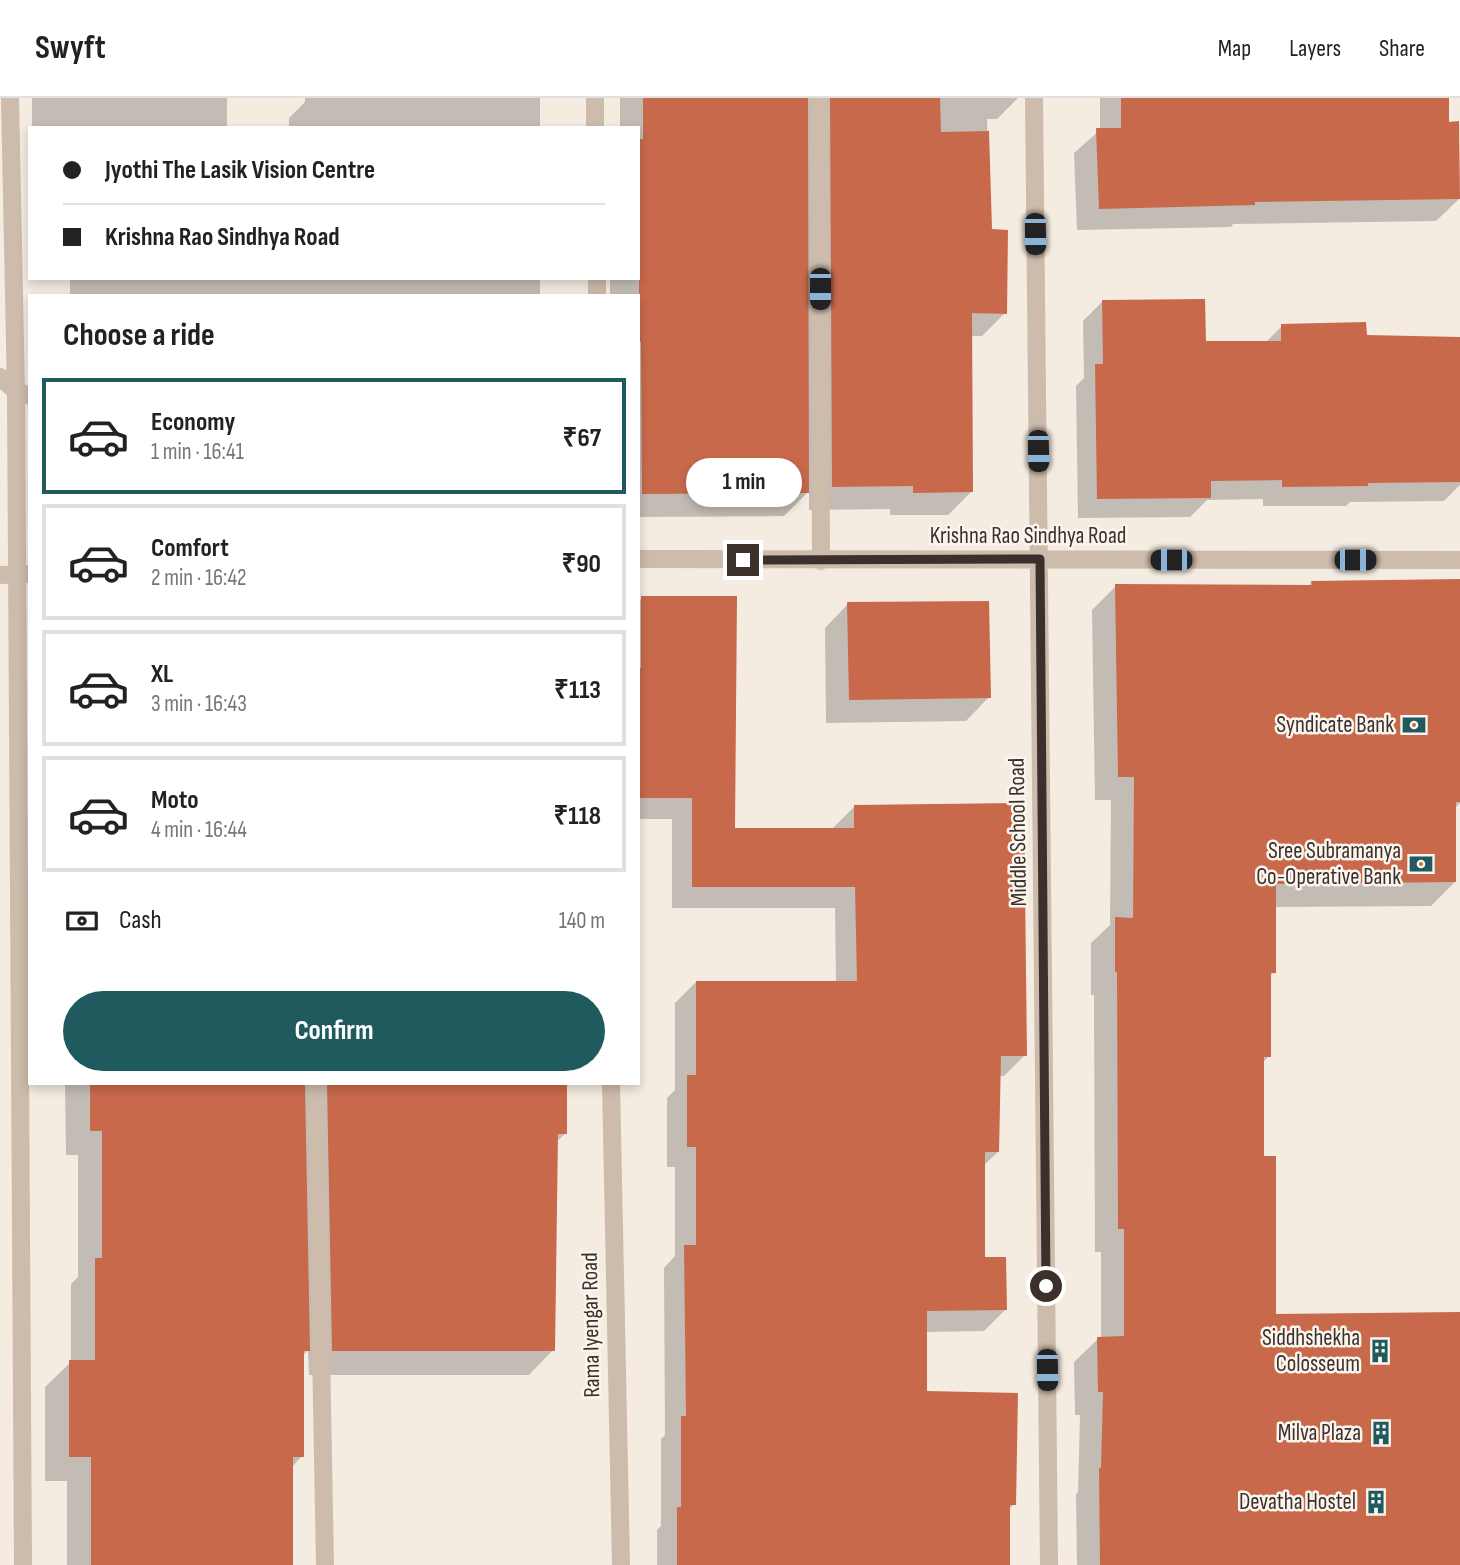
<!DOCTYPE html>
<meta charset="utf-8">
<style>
body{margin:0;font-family:"Sofia Sans Condensed",sans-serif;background:#f2f2f2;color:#222;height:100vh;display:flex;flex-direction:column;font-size:26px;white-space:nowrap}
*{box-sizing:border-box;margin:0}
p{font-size:23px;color:#767676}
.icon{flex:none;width:38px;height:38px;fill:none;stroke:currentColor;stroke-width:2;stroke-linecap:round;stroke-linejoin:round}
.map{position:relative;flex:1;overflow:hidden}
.details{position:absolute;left:28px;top:196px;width:612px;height:791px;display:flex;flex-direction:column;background:#fff;border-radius:0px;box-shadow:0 4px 10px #0003}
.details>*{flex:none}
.hud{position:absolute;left:28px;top:28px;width:612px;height:154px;border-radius:0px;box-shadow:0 4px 10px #0003;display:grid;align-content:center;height:154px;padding:0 35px;background:#fff}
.end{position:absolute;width:32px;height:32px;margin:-16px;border:9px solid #3b302b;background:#fff;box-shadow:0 0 0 4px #fff}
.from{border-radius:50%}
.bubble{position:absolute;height:49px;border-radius:24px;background:#fff;box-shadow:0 4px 10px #0003;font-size:23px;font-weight:700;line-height:49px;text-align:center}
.car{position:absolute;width:21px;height:42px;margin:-21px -10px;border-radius:9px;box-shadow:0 0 5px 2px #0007;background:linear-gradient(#222 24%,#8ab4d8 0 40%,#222 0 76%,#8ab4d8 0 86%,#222 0)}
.hud b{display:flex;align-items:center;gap:24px;height:66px;font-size:26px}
.hud b+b{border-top:2px solid #e0e0e0}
.hud i{width:18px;height:18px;background:#222}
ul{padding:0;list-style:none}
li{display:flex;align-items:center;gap:21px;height:116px;margin:0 14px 10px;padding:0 21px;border:4px solid #e0e0e0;border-radius:0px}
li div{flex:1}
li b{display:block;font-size:26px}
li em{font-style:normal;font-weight:700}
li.current{border-color:#1f5a5e}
li>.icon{width:63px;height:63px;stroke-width:1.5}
h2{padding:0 35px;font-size:32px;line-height:84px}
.pay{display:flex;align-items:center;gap:18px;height:77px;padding:0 35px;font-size:26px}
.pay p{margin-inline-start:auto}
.button{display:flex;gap:14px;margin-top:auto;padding:14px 35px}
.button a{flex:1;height:80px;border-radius:42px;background:#1f5a5e;color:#fff;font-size:28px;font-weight:700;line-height:80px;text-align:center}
header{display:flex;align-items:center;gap:42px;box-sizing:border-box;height:98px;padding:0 35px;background:#fff;border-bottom:2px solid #e0e0e0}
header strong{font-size:33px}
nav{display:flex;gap:38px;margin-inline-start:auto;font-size:24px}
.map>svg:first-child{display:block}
.shadow{fill:#0003}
.building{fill:#c8694b}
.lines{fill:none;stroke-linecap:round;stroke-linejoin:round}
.minor{stroke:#cdbbac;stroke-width:18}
.route{stroke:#3b302b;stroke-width:9}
.labels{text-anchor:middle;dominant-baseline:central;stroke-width:5;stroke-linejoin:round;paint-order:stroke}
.street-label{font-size:23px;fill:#3b302b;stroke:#fbf5ee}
.poi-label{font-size:23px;fill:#3b302b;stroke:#fbf5ee;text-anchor:end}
</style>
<header>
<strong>Swyft</strong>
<nav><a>Map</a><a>Layers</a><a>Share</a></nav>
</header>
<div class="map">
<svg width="1460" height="1467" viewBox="0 0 1460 1467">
<rect width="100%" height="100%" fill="#f4ebe1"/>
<path class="shadow" d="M 32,0 L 227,0 L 227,30 L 32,28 Z
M 305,0 L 540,0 L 540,30 L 289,30 L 289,20 L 305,4 Z
M 620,0 L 1018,0 L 997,21 L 987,21 L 991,133 L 1005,215 L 982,238 L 970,238 L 972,393 L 948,417 L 890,417 L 890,411 L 809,412 L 809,393 L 784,418 L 639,419 L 639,198 L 610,198 L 610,180 L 639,180 L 639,30 L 620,30 Z
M 1100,0 L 1447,0 L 1447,25 L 1459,101 L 1436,123 L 1233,126 L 1231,129 L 1077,132 L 1074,55 L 1100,32 Z
M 70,180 L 540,180 L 540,198 L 70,198 Z
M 1103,203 L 1204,245 L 1265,245 L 1282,228 L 1365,239 L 1460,241 L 1460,387 L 1444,403 L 1350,404 L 1346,408 L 1263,408 L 1263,401 L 1207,402 L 1190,419 L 1078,420 L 1076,288 L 1084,280 L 1083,223 Z
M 1460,483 L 1460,705 L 1454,711 L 1455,784 L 1431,808 L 1274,809 L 1274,874 L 1269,879 L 1269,958 L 1262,965 L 1262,1059 L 1275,1218 L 1460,1216 L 1460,1467 L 1077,1467 L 1076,1396 L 1078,1394 L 1080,1317 L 1075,1317 L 1074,1264 L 1098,1241 L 1101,1241 L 1101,1154 L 1095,1154 L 1094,897 L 1091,897 L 1091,845 L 1110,827 L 1111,702 L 1095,702 L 1092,512 L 1116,488 L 1307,489 L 1312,484 Z
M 642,500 L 733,732 L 833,730 L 854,709 L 1025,957 L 1004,978 L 999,978 L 998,1054 L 983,1068 L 983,1161 L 1005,1212 L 984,1233 L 925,1234 L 925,1295 L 1014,1406 L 1008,1412 L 1008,1467 L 657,1467 L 657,1432 L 661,1428 L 661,1341 L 665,1337 L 664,1170 L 675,1158 L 675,1069 L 667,1069 L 667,1000 L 675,992 L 675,905 L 696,884 L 836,884 L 835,810 L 672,810 L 672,721 L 639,721 L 639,503 Z
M 848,506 L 989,599 L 966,623 L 826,625 L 825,530 Z
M 65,985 L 566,985 L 566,1035 L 556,1044 L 553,1252 L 529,1277 L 309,1277 L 308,1252 L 302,1258 L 302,1358 L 292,1369 L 292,1467 L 67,1467 L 67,1383 L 45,1383 L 45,1289 L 71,1264 L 71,1186 L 78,1179 L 78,1057 L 66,1057 Z"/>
<path class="building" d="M 643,0 L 808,0 L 809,395 L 642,396 L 641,244 L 639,244 L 639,41 L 643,41 Z
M 830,0 L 940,0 L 941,34 L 989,33 L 992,131 L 1008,132 L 1007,216 L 972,215 L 973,394 L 913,395 L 913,388 L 832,389 Z
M 1121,0 L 1449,0 L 1449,24 L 1459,23 L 1460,101 L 1255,104 L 1255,107 L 1099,111 L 1096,30 L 1121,30 Z
M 1205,201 L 1206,243 L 1281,243 L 1281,226 L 1366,224 L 1367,237 L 1460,239 L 1460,384 L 1368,385 L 1368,388 L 1282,389 L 1282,382 L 1211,383 L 1211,400 L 1097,401 L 1095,266 L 1103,266 L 1102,202 Z
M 1460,481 L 1460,704 L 1456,704 L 1456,784 L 1276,786 L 1276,875 L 1271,875 L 1271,959 L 1264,959 L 1264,1058 L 1276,1058 L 1276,1216 L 1460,1214 L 1460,1467 L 1100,1467 L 1099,1370 L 1101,1370 L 1103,1294 L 1098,1294 L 1097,1239 L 1124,1238 L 1124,1131 L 1118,1131 L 1117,874 L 1115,874 L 1115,819 L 1133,820 L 1134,679 L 1118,679 L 1115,486 L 1312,487 L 1311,483 Z
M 641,498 L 737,498 L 735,730 L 854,730 L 854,707 L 1024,705 L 1027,958 L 1001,958 L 999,1054 L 985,1054 L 985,1159 L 1006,1159 L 1007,1212 L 927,1213 L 927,1293 L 1018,1295 L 1016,1407 L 1010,1407 L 1010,1467 L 677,1467 L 677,1409 L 681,1409 L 681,1318 L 686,1318 L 684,1147 L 696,1147 L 696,1049 L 687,1049 L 687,977 L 696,977 L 696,883 L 857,883 L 855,789 L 692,789 L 692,700 L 640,700 L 639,570 L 641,570 Z
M 989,503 L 991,600 L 849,602 L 847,504 Z
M 90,985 L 305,985 L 310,1253 L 304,1253 L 304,1359 L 293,1359 L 293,1467 L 91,1467 L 91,1359 L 69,1359 L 69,1262 L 95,1262 L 95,1160 L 102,1160 L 102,1033 L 90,1033 Z
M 327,985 L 567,985 L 567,1036 L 558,1036 L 555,1253 L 332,1253 Z"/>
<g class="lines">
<path class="minor" d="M 10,0 L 16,293 L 23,1467
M 595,0 L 595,30
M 819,0 L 821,463
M 1034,0 L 1049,1467
M 597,180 L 597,198
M 0,279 L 16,293 L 30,298
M 639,461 L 1460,462
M 0,477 L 30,476
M 316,985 L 325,1467
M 611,985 L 621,1467"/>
</g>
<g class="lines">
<path class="route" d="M 743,462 L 1040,461 L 1046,1188"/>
</g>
<defs>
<g id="bank-bare" transform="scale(1.89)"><path d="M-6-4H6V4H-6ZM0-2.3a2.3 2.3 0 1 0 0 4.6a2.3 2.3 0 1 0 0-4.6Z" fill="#1f5a5e" stroke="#fbf5ee" stroke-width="2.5" paint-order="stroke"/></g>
<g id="building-bare" transform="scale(1.89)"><path d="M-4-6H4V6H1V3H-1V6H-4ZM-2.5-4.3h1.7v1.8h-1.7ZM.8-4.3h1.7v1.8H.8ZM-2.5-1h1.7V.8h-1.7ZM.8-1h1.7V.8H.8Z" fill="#1f5a5e" stroke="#fbf5ee" stroke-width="2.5" paint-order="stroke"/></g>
</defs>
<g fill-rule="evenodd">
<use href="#bank-bare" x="1414" y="627"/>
<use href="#bank-bare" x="1421" y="766"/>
<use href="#building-bare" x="1380" y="1253"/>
<use href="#building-bare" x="1381" y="1335"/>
<use href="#building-bare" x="1376" y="1404"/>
</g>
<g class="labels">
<g class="street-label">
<text x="1028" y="438">Krishna Rao Sindhya Road</text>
<text transform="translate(1018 734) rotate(-91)">Middle School Road</text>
<text transform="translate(591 1227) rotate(-91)">Rama Iyengar Road</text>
</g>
<g class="poi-label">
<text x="1394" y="627">Syndicate Bank</text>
<text x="1401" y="753">Sree Subramanya<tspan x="1401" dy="26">Co-Operative Bank</tspan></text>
<text x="1360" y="1240">Siddhshekha<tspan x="1360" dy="26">Colosseum</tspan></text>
<text x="1361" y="1335">Milva Plaza</text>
<text x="1356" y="1404">Devatha Hostel</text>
</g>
</g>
</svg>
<i class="end from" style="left:1046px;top:1188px"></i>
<i class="end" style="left:743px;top:462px"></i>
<div class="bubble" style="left:686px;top:360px;width:116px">1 min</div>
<i class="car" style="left:1035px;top:136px;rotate:179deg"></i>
<i class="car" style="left:820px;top:191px;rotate:180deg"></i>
<i class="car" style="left:1038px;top:353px;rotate:179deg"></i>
<i class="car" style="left:1171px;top:462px;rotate:270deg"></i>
<i class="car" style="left:1355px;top:462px;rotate:90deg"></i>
<i class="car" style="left:1047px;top:1272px;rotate:179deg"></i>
<div class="hud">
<b><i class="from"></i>Jyothi The Lasik Vision Centre</b>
<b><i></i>Krishna Rao Sindhya Road</b>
</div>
<section class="details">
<h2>Choose a ride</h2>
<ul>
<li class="current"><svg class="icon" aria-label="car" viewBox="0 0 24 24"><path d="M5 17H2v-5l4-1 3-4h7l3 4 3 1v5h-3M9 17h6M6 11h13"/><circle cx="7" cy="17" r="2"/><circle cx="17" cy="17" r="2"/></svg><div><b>Economy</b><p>1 min · 16:41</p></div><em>₹67</em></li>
<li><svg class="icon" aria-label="car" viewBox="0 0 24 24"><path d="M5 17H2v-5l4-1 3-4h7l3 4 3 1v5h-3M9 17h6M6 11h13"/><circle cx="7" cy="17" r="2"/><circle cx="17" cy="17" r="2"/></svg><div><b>Comfort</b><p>2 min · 16:42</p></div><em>₹90</em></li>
<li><svg class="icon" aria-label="car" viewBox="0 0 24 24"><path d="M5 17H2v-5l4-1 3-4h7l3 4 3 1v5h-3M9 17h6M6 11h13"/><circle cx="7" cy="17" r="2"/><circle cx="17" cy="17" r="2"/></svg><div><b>XL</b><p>3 min · 16:43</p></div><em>₹113</em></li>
<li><svg class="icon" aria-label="car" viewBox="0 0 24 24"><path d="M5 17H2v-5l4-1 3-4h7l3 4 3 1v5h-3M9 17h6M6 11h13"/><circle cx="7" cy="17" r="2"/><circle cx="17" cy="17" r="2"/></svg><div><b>Moto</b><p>4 min · 16:44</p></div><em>₹118</em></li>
</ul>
<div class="pay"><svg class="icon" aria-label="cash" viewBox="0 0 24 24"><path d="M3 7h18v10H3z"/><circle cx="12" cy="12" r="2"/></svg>Cash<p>140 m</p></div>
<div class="button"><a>Confirm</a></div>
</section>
</div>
